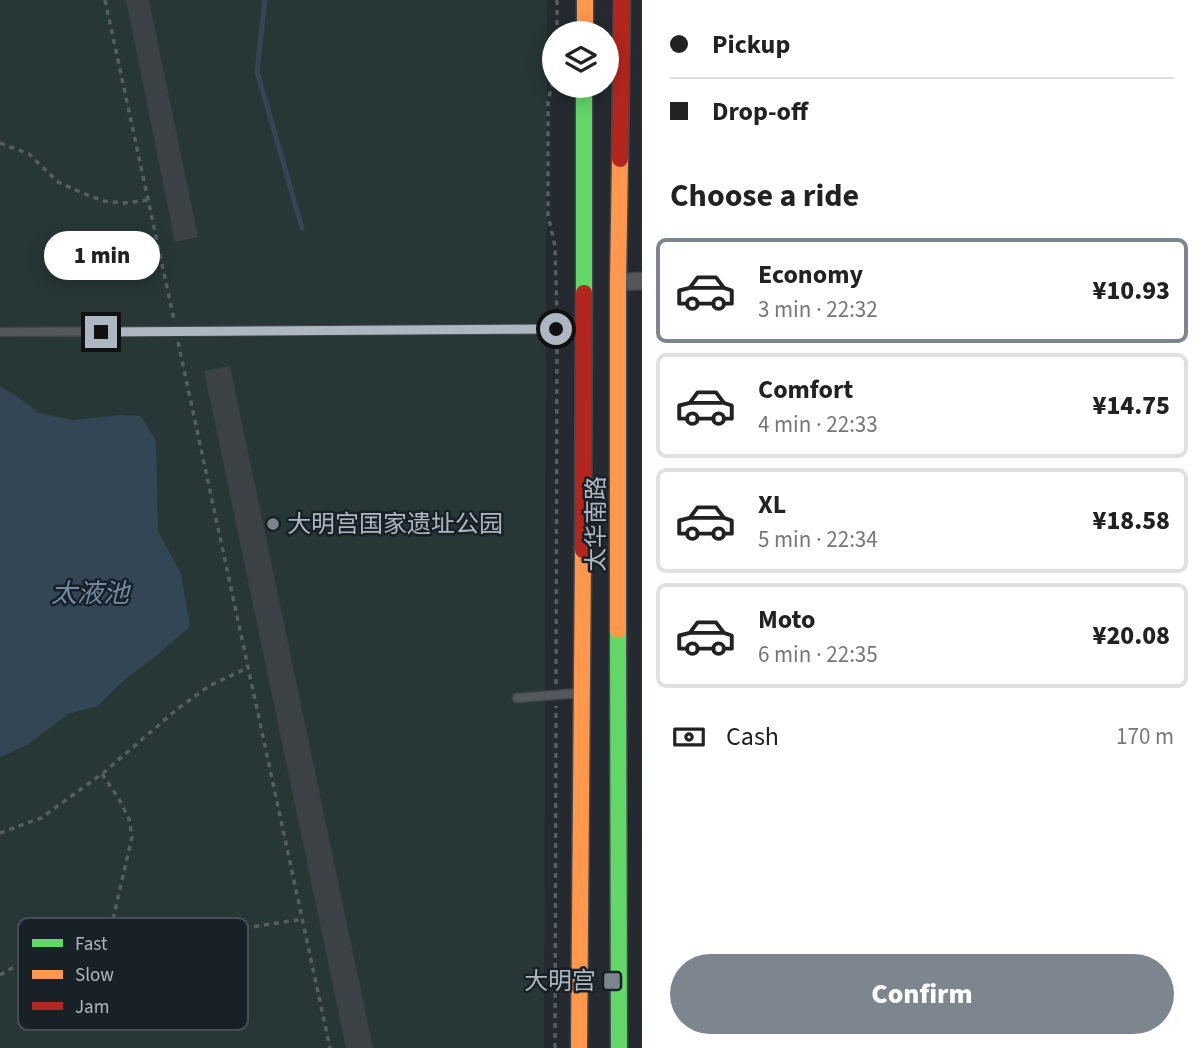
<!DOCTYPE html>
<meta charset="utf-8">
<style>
body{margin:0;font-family:"Source Sans 3","Noto Sans SC",sans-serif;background:#f2f2f2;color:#222;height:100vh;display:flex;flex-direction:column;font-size:26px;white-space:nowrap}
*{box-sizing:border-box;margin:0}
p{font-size:23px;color:#767676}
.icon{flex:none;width:38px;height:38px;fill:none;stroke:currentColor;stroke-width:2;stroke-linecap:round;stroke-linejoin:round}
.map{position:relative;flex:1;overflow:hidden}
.sheet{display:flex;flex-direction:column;background:#fff;width:560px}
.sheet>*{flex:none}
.guide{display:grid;align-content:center;height:154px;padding:0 28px;background:#fff}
.controls{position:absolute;left:542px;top:21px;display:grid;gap:14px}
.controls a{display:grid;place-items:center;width:77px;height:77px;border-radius:50%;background:#fff;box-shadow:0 4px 18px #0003;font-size:35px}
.end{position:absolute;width:32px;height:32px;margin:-16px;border:9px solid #adb7c1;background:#111;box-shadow:0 0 0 4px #111}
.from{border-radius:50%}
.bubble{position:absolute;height:49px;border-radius:24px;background:#fff;box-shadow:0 4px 18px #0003;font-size:23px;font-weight:800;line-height:49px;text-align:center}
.guide b{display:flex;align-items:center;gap:24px;height:66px;font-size:26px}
.guide b+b{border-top:2px solid #e0e0e0}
.guide i{width:18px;height:18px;background:#222}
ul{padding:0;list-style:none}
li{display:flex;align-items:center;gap:21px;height:105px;margin:0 14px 10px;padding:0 14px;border:4px solid #e0e0e0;border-radius:10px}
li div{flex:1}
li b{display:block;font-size:26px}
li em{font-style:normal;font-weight:800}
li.current{border-color:#7d868e}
li>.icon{width:63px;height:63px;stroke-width:1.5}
h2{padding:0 28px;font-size:32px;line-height:84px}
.pay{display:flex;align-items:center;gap:18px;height:77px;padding:0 28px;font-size:26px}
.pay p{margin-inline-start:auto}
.button{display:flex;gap:14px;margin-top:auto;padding:14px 28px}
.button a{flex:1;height:80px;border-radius:42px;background:#7d868e;color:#fff;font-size:28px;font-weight:800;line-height:80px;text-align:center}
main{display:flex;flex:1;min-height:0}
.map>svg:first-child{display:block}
.green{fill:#263735}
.water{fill:#334655}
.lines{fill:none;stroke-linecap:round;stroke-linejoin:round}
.stream{stroke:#334655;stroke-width:5}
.building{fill:#3c4146}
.lane-casing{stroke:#404448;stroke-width:11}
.street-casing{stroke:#404448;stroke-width:19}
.fast-casing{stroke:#41474c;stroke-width:19}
.slow-casing{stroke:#41474c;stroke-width:19}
.jam-casing{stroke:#41474c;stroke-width:19}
.path{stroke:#585d62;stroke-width:3.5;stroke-dasharray:5 5;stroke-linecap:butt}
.lane{stroke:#54585d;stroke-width:8}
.street{stroke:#54585d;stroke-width:16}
.fast{stroke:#63d668;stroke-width:16}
.slow{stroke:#ff974d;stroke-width:16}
.jam{stroke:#b3261e;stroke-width:16}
.route{stroke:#adb7c1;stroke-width:9}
.poi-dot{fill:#7d868e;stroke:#192128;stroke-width:2.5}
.labels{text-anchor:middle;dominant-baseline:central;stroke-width:5;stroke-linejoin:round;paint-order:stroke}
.poi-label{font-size:24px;fill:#adb7c1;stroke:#192128;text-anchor:start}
.street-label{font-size:24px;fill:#adb7c1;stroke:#192128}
.water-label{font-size:26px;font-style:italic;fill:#708ca2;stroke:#192128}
.key{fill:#192128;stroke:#454e56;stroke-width:2}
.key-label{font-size:19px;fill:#adb7c1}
</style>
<main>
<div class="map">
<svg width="642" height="1048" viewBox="0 0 642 1048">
<rect width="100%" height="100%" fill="#242a2f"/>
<path class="green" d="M 0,0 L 547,0 L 544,1048 L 0,1048 Z"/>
<path class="water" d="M 0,387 L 14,394 L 39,413 L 72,420 L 120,415 L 141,416 L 156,441 L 158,531 L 181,574 L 190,626 L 161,652 L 122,682 L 98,706 L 68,714 L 27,745 L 0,757 Z"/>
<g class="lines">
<path class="stream" d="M 265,0 L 257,71 L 302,228"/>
</g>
<path class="building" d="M 126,0 L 149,0 L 198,237 L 175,242 Z
M 230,366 L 373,1048 L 346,1048 L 204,371 Z"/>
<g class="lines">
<g class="lane-casing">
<path id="lane" d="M 0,332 L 582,329
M 517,698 L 581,693"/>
</g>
<g class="street-casing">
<path id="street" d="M 618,282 L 642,281"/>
</g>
<g class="fast-casing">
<path id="fast" d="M 584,293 L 584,86
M 618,630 L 619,1048"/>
</g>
<g class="slow-casing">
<path id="slow" d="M 585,0 L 585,33
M 618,630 L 618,282 L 620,159
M 579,1048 L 583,550"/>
</g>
<g class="jam-casing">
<path id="jam" d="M 620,159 L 622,0
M 583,550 L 584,293"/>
</g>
<path class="path" d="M 105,0 L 174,320
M 557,0 L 557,33
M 555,72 L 548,101 L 548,215 L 555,246 L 557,317
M 0,143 L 29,154 L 58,182 L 78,191 L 103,201 L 124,203 L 148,200
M 178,342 L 330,1048
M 556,684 L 557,342
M 102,774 L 119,799 L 129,819 L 132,837 L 106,949
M 0,833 L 41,818 L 102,774 L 176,710 L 209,686 L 249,667
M 0,975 L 17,965 L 106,949 L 303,919
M 555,1048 L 556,706"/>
<use href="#lane" class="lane"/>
<use href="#street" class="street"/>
<use href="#fast" class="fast"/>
<use href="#slow" class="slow"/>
<use href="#jam" class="jam"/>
</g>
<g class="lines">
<path class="route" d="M 101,332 L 556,329"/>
</g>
<g class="poi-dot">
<circle cx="273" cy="524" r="7"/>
<rect x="603" y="972" width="18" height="18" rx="3.5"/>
</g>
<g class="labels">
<g class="poi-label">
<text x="287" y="524">大明宫国家遗址公园</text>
<text x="596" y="981" text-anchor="end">大明宫</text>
</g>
<g class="street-label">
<text transform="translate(596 524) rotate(-90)">太华南路</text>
</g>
<g class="water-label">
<text x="90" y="593">太液池</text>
</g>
</g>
<rect x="18" y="918" width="230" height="112" rx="10" class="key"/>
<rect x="32" y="939" width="31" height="8" fill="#63d668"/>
<rect x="32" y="970" width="31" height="9" fill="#ff974d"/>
<rect x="32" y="1002" width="31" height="8" fill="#b3261e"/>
<g class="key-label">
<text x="75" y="950">Fast</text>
<text x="75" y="981">Slow</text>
<text x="75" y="1013">Jam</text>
</g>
</svg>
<div class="controls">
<a><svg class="icon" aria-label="layers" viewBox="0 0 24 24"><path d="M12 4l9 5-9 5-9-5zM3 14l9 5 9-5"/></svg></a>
</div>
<i class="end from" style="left:556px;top:329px"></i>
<i class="end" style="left:101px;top:332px"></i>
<div class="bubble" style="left:44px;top:231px;width:116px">1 min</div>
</div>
<section class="sheet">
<div class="guide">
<b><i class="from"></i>Pickup</b>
<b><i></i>Drop-off</b>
</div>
<h2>Choose a ride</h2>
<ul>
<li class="current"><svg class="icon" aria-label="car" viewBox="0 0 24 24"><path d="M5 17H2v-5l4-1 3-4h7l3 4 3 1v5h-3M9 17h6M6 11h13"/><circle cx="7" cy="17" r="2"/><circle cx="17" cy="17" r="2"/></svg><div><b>Economy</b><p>3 min · 22:32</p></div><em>¥10.93</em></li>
<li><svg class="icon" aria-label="car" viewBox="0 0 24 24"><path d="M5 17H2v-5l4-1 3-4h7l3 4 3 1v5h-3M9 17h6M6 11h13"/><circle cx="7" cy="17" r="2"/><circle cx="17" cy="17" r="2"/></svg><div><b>Comfort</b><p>4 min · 22:33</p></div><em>¥14.75</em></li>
<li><svg class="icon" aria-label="car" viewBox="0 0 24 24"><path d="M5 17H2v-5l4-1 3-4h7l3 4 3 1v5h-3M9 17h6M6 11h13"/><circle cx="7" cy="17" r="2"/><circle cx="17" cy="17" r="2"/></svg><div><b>XL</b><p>5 min · 22:34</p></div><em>¥18.58</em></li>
<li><svg class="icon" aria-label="car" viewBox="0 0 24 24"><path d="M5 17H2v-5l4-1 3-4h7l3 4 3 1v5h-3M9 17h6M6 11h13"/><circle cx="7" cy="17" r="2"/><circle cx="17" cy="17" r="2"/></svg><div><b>Moto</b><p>6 min · 22:35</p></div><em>¥20.08</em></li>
</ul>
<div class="pay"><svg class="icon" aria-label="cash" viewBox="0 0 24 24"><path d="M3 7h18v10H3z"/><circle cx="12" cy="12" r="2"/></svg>Cash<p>170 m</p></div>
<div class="button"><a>Confirm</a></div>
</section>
</main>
